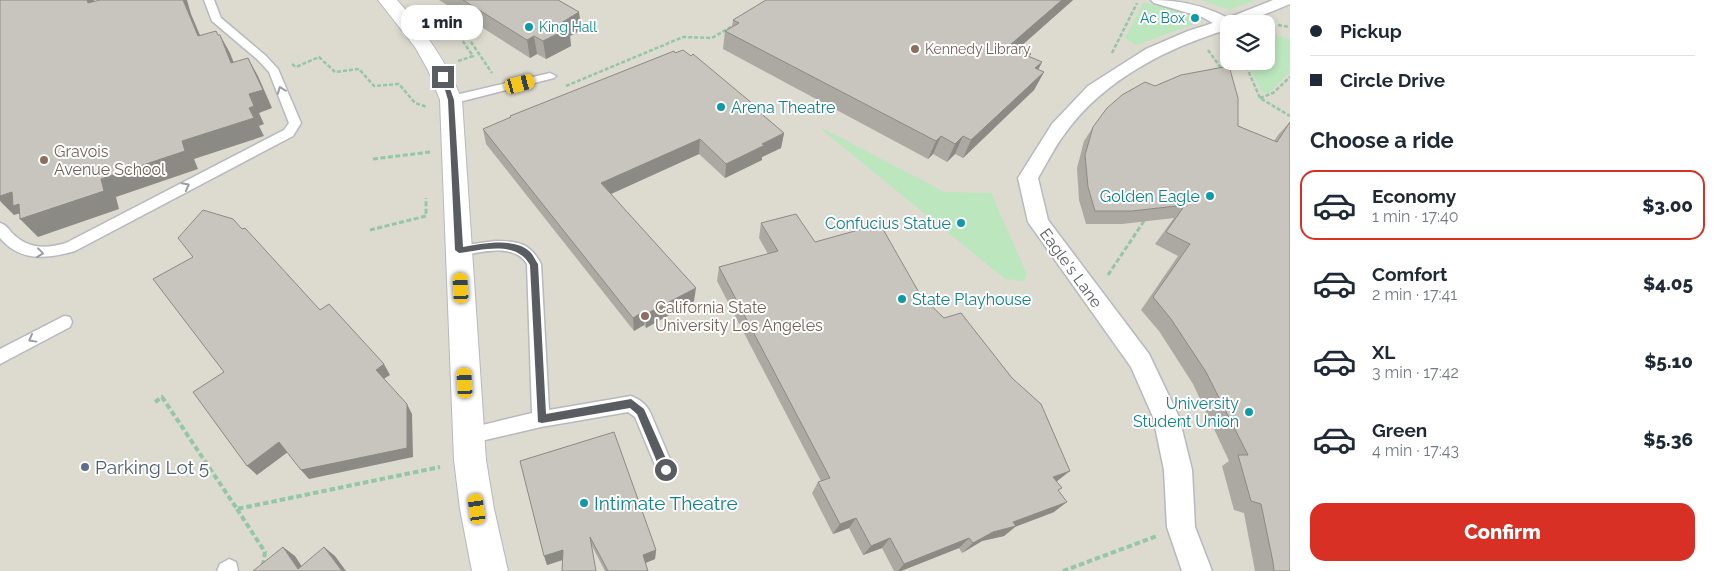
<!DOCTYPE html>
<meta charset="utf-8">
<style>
body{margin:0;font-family:Raleway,sans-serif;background:#f6f6f7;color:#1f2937;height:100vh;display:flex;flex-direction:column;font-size:19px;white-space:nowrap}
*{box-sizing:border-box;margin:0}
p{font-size:16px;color:#747a83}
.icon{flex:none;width:28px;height:28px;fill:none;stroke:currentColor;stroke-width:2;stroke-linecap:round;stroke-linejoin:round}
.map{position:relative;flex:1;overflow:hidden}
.side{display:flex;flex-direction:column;background:#fff;width:425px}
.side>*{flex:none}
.banner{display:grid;align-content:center;height:110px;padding:0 20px;background:#fff}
.controls{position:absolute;left:1220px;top:15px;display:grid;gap:10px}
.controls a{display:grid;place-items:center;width:55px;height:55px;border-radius:10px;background:#fff;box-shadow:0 2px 8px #0003;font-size:25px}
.end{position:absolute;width:22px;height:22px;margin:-11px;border:6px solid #595d62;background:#fff;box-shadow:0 0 0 2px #fff}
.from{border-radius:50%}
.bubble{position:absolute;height:35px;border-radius:15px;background:#fff;box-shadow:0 2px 8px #0003;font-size:16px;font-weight:800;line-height:35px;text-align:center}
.car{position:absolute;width:15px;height:30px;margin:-15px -8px;border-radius:6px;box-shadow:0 0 4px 1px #0007;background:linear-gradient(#f5c518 24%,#345 0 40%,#f5c518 0 76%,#345 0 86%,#f5c518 0)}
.banner b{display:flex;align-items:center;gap:18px;height:48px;font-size:19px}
.banner b+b{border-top:1px solid #e0e1e3}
.banner i{width:12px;height:12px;background:#1f2937}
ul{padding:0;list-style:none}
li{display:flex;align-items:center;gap:15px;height:70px;margin:0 10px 8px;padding:0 10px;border:2px solid transparent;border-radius:15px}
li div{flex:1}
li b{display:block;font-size:19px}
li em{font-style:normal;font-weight:800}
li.active{border-color:#d93025}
li>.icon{width:45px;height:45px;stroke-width:1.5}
h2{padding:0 20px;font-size:22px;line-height:60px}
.cta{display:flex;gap:10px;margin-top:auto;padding:10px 20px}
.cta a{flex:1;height:58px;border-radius:15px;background:#d93025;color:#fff;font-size:20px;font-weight:800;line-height:58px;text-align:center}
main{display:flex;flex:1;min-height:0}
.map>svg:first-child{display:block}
.education{fill:#dddacf;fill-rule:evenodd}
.green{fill:#bce6be}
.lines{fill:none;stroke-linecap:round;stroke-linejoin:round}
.service-casing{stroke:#b6b9be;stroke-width:3}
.pedestrian-casing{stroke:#b6b9be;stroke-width:3}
.minor-casing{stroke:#b6b9be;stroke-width:2}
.path-far2{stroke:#94c7a5;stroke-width:2.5;stroke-dasharray:4 2;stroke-linecap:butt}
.path-far1{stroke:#94c7a5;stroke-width:3;stroke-dasharray:5 2.5;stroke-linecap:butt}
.path{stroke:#94c7a5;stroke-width:4;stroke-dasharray:5.5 3;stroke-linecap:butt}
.service{fill:#fff;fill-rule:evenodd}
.pedestrian{fill:#fff;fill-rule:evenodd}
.minor{fill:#fff;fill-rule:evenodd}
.wall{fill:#aca9a3}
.shaded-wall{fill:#8c8a85}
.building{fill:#c8c5be;stroke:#8c8a85}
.oneway{stroke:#9b9ea1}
.route{fill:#595d62}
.culture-dot{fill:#0f9aa8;stroke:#fff;stroke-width:2}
.education-dot{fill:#8d6e63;stroke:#fff;stroke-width:2}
.service-dot{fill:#5c6f8a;stroke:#fff;stroke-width:2}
.labels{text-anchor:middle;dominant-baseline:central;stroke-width:4;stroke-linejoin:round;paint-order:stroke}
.far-culture-label{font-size:14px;fill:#0d838f;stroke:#fff;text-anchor:end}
.far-education-label{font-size:14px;fill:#785e54;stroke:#fff;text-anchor:start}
.culture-label{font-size:16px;fill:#0d838f;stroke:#fff;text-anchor:end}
.education-label{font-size:16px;fill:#785e54;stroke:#fff;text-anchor:start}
.street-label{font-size:16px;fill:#595d62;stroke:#fff}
.near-service-label{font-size:19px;fill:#4e5e75;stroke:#fff;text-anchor:start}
.near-culture-label{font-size:19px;fill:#0d838f;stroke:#fff;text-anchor:start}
</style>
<main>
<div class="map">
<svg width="1290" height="571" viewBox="0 0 1290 571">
<rect width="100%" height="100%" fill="#edebe1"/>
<path class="education" d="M 0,0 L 1290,0 L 1290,571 L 0,571 ZM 1229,24 L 1266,24 L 1266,61 L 1229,61 Z"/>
<path class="green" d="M 1201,0 L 1256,0 L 1229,10 Z
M 1143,3 L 1146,3 L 1199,16 L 1189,21 L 1194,24 L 1136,45 L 1126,39 L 1126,37 Z
M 1266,33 L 1290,39 L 1290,71 L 1269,93 L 1263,93 L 1255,79 L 1249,61 L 1266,61 Z
M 822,128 L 944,192 L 991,193 L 1027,275 L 1024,281 L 1005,279 L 821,129 Z"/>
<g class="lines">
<g class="service-casing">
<path id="service" d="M 204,0 L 214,0 L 221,18 L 266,56 L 278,69 L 301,123 L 293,136 L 75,251 C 47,259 20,262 0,238 L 0,223 C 6,225 8,228 12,233 C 28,249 45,249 66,243 L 284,130 L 289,123 L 269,72 L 258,60 L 212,21 Z
M 550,73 L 556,76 L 554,78 L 451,104 L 445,100 L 447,97 Z
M 495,241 C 518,241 530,243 541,264 L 549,410 L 631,396 C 639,399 646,404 650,412 L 675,471 L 672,477 L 666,480 L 660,477 L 635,417 L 628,412 L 541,427 L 468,444 L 462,442 L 459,436 L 462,430 L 532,413 L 527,264 C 514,242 479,253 459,256 L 454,255 L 452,251 L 454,247 L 459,246 Z
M 64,316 L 70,317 L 72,322 L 70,327 L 0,364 L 0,349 Z
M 229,559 L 236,562 L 238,571 L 217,571 L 220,564 Z"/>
</g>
<g class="pedestrian-casing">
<path id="pedestrian" d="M 1151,0 C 1179,0 1203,5 1228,18 L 1273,0 L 1290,0 L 1290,4 L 1241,24 L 1229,24 L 1229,29 C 1168,47 1105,79 1066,132 C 1055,146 1047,163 1038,178 L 1048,220 L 1149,354 L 1179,417 L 1192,470 L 1195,527 L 1212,571 L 1182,571 L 1167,527 L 1164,470 L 1153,417 L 1131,367 L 1028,222 L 1018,178 L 1052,124 L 1088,86 L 1146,49 L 1188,31 L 1213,23 L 1202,17 L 1154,3 Z"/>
</g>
<g class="minor-casing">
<path id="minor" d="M 378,0 L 397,0 C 425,31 447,62 462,100 L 486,460 L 494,509 L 508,571 L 472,571 L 460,509 L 454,460 L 440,100 L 428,70 L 415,47 Z"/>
</g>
<path class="path-far2" d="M 1278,25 L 1290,27
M 1208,50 L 1223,71
M 1112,53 L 1137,3
M 458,61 L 473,56 L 458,34 L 465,33 L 492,73
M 1244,61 L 1260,98 L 1290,116
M 292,64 L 296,67 L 319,57 L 335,72 L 359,69 L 374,86 L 399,84 L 415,103 L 427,107
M 566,86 L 683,37 L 712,38 L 736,24
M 1260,98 L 1273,93 L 1290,77"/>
<path class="path-far1" d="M 373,159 L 430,152
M 370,230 L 426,216 L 426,198
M 1108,275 L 1144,221"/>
<path class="path" d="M 155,402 L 162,397 L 237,509 L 440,467
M 237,509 L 265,552 L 263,564 L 258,571
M 1063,571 L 1157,536"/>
<use href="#service" class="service"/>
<use href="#pedestrian" class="pedestrian"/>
<use href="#minor" class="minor"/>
</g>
<path class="wall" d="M 439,0 L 558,0 L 579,12 L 581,30 L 570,36 L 571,46 L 546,59 L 537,54 L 530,58 Z
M 766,0 L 1073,0 L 1019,48 L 1030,57 L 1042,62 L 1038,70 L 1044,72 L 1034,90 L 963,158 L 955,154 L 947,162 L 933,154 L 928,159 L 723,49 L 725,31 L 732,27 L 733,20 Z
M 753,104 L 753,107 L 784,133 L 781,148 L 762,157 L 762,160 L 725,178 L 699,154 L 611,194 L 694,301 L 646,328 L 644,325 L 634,331 L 486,144 L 483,129 L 510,118 L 510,116 Z
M 1290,122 L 1290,571 L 1255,571 L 1244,513 L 1234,510 L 1222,466 L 1229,461 L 1193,384 L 1159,331 L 1141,310 L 1178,256 L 1155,244 L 1174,218 L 1122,224 L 1086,224 L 1079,200 L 1077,168 L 1084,141 L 1093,127 L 1238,126 L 1274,141 L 1278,135 Z
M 761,223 L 815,242 L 921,296 L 1057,482 L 1059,491 L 1054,512 L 1015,527 L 1004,536 L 982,541 L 962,553 L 959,548 L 901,571 L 894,571 L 882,548 L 863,555 L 849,528 L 833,534 L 812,493 L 818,482 L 821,481 L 717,281 L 719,267 L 768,254 L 759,238 Z
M 520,461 L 656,550 L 655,559 L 645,563 L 648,571 L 605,571 L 592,546 L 563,560 L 547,565 Z"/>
<path class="shaded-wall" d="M 87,0 L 94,0 L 100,21 L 88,3 Z
M 183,0 L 187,0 L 191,14 L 208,54 L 198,36 Z
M 1062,0 L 1073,0 L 1002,63 L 1010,45 Z
M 579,12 L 581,30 L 570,36 L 571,46 L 546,59 L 543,41 L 561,23 Z
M 220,35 L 230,53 L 241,81 L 231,63 Z
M 534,36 L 537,54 L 530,58 L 527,40 Z
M 248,58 L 258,76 L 272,108 L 259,113 L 264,124 L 259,126 L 264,136 L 194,159 L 198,169 L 116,197 L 119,209 L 38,237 L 20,219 L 21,213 L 14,215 L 0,201 L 0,196 L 12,192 L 101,179 L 182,141 L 249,94 Z
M 1042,62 L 1033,80 L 1035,68 Z
M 1044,72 L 1034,90 L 963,158 L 971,140 Z
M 784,133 L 781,148 L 762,157 L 762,160 L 725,178 L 726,164 L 762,144 Z
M 941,136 L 933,154 L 928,159 L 936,141 Z
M 963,136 L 955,154 L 947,162 L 955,144 Z
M 700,139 L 699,154 L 602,198 L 601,183 Z
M 696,288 L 694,301 L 646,328 L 646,314 Z
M 644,311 L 644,325 L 634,331 L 633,318 Z
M 384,364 L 390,375 L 382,380 L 376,370 Z
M 407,404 L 412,414 L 413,457 L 309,479 L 301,470 Z
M 279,442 L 288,452 L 257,475 L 247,466 Z
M 1070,471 L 1056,482 L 1053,477 Z
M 1067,502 L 1054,512 L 1015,527 L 1004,536 L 982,541 L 962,553 L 973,543 L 993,532 L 1013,522 Z
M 856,518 L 849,528 L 833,534 L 840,524 Z
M 890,538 L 882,548 L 863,555 L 871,546 Z
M 969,538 L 959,548 L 901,571 L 898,571 L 904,564 Z
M 283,547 L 295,556 L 305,571 L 298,569 Z
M 324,547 L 335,556 L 346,571 L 342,571 Z
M 563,550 L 565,559 L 547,565 L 544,556 Z
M 656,550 L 655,559 L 643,564 L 643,555 Z"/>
<path class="building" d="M 0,0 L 87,0 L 88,3 L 100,0 L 183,0 L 198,36 L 216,31 L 218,35 L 220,35 L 231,63 L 248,58 L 263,90 L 249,94 L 254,106 L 249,108 L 254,118 L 182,141 L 185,151 L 101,179 L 104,191 L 20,219 L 19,204 L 13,206 L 12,192 L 0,196 Z
M 463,0 L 558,0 L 579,12 L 561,23 L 569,28 L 543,41 L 534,36 L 527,40 Z
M 766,0 L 1062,0 L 1010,45 L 1031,54 L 1028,56 L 1042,62 L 1035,68 L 1044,72 L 971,140 L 963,136 L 955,144 L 941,136 L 936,141 L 725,31 L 739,23 L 733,20 Z
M 683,50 L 691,56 L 693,54 L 753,104 L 751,105 L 784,133 L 762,144 L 765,145 L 726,164 L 700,139 L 601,183 L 696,288 L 646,314 L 644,311 L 633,318 L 483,129 L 511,117 L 510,116 L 674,51 L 675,53 Z
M 1229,66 L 1238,98 L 1238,126 L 1277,142 L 1290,122 L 1290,571 L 1274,571 L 1273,562 L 1261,504 L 1251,501 L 1238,455 L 1248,455 L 1206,372 L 1171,319 L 1153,297 L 1190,244 L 1166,232 L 1185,205 L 1132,211 L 1095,211 L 1088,187 L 1085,155 L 1093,127 L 1107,108 L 1122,95 L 1145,82 L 1155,86 L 1181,75 Z
M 203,210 L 233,219 L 242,229 L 245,228 L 320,310 L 329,304 L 384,364 L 376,370 L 407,404 L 407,448 L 301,470 L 279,442 L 247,466 L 193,392 L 224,372 L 153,279 L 193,257 L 178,238 Z
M 796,214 L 815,242 L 880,224 L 921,296 L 944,318 L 961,313 L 1012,378 L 1041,404 L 1070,471 L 1053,477 L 1062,488 L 1058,490 L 1067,502 L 1013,522 L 1016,526 L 993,532 L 973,543 L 969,538 L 904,564 L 890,538 L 871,546 L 856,518 L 840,524 L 818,482 L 830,478 L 719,267 L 778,251 L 761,223 Z
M 614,432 L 656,550 L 643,555 L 648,571 L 608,571 L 590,537 L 596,571 L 562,571 L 563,550 L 544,556 L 520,461 Z
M 283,547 L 298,569 L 324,547 L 342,571 L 253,571 Z"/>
<defs><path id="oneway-chevron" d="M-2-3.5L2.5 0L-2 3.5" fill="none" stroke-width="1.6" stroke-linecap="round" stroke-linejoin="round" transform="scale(1.25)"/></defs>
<g class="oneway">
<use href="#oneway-chevron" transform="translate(281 90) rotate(-111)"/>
<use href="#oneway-chevron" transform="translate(186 186) rotate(-28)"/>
<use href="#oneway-chevron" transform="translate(40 253) rotate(7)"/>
<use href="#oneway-chevron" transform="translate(32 339) rotate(151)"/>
</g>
<path class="route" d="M 441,76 L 446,77 L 454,100 L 463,247 C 482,244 513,237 529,251 C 533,254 535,260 538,264 L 546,414 L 631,399 L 644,409 L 671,470 L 669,474 L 662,474 L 637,414 L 630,408 L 542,423 L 538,422 L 530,265 C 516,240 483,250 459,253 L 455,250 L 448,100 Z"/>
<g class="culture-dot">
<circle cx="1195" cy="18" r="5"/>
<circle cx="529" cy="27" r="5"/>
<circle cx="721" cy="107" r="5"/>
<circle cx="1210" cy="196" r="5"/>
<circle cx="961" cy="223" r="5"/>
<circle cx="902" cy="299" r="5"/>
<circle cx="1249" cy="412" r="5"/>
<circle cx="584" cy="503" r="5"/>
</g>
<g class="education-dot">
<circle cx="915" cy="49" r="5"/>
<circle cx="44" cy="160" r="5"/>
<circle cx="645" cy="316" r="5"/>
</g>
<circle class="service-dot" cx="85" cy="467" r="5"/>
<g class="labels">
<g class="far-culture-label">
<text x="1185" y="18">Ac Box</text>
<text x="539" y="27" text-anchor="start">King Hall</text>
</g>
<g class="far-education-label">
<text x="925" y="49">Kennedy Library</text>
</g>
<g class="culture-label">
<text x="731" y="107" text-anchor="start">Arena Theatre</text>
<text x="1200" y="196">Golden Eagle</text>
<text x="951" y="223">Confucius Statue</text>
<text x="912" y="299" text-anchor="start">State Playhouse</text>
<text x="1239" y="403">University<tspan x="1239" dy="18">Student Union</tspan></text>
</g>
<g class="education-label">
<text x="54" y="151">Gravois<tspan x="54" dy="18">Avenue School</tspan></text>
<text x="655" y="307">California State<tspan x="655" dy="18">University Los Angeles</tspan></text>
</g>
<g class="street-label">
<text transform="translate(1071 268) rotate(54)">Eagle's Lane</text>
</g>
<g class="near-service-label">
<text x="95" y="467">Parking Lot 5</text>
</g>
<g class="near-culture-label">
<text x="594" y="503">Intimate Theatre</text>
</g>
</g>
</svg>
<div class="controls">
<a><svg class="icon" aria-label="layers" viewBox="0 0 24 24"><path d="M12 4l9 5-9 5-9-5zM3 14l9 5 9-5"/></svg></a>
</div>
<i class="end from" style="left:666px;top:470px"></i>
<i class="end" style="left:443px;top:77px"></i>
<div class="bubble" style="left:401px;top:5px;width:82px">1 min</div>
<i class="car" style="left:520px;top:84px;rotate:75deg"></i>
<i class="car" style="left:461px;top:288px;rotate:357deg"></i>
<i class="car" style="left:465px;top:383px;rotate:357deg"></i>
<i class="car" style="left:477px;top:509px;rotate:352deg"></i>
</div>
<section class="side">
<div class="banner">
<b><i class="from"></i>Pickup</b>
<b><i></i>Circle Drive</b>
</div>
<h2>Choose a ride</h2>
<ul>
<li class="active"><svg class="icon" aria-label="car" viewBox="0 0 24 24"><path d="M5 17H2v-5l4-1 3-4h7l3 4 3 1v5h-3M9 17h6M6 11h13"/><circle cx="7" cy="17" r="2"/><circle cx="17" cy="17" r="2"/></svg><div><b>Economy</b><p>1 min · 17:40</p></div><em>$3.00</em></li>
<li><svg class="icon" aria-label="car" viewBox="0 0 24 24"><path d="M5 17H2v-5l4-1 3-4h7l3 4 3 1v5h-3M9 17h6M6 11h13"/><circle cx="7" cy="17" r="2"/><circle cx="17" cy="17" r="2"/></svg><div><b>Comfort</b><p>2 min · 17:41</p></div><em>$4.05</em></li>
<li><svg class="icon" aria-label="car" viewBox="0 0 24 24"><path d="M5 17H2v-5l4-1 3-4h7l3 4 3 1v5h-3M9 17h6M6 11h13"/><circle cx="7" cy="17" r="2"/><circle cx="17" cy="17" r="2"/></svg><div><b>XL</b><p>3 min · 17:42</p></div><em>$5.10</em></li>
<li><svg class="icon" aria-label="car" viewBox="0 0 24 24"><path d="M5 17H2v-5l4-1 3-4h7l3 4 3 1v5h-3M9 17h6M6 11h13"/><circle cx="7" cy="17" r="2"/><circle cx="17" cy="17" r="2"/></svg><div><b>Green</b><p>4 min · 17:43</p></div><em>$5.36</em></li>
</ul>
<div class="cta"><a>Confirm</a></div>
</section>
</main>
